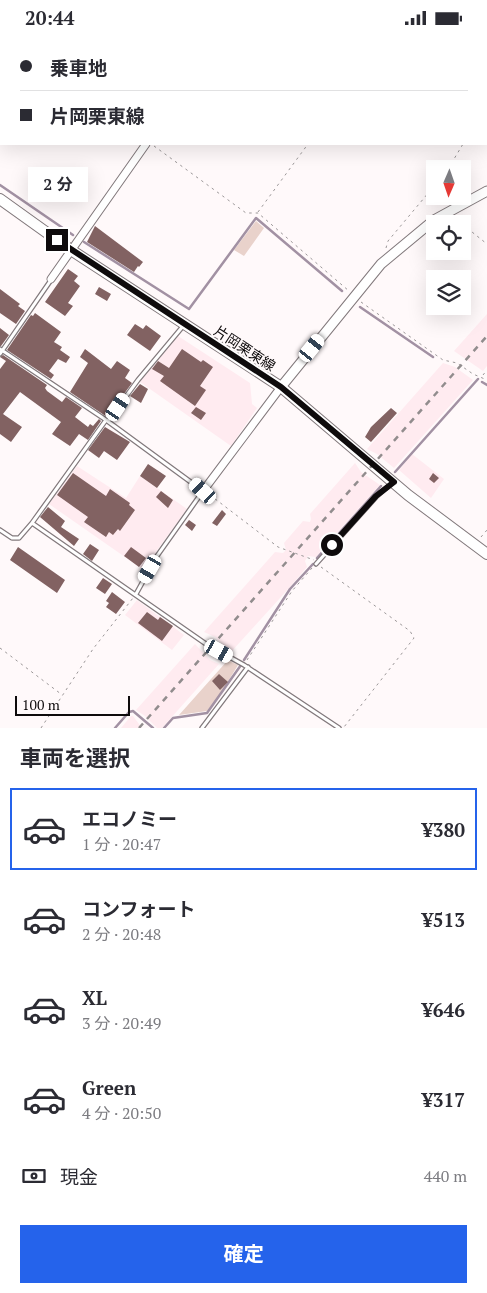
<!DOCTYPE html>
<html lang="ja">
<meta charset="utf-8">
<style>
body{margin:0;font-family:"PT Serif","Noto Sans JP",serif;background:#f7f7f7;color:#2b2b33;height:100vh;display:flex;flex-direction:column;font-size:19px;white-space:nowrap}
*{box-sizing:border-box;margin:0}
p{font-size:16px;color:#7c7c81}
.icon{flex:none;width:28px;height:28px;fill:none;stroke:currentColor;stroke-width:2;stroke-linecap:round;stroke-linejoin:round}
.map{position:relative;height:693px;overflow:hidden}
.panel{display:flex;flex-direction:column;background:#fff;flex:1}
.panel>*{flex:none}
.hud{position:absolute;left:0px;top:0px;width:488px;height:110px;box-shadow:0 5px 20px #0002;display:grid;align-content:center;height:110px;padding:0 20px;background:#fff}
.needle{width:32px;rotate:182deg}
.controls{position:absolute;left:426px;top:125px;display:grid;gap:10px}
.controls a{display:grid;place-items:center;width:45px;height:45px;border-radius:0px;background:#fff;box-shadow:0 5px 20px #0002;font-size:25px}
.scale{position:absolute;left:15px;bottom:12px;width:115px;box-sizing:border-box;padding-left:5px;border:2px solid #0e0b0c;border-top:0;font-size:14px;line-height:18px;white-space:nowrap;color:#0e0b0c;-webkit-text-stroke:4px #fff9fa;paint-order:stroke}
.end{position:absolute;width:22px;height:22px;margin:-11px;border:6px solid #0e0b0c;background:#fff;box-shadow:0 0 0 2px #fff}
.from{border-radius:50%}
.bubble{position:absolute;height:35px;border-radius:0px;background:#fff;box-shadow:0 5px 20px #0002;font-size:16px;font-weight:700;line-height:35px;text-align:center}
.car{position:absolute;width:15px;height:30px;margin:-15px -8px;border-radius:6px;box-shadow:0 0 4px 1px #0007;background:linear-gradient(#fff 24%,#345 0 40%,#fff 0 76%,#345 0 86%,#fff 0)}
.hud b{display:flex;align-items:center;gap:18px;height:48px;font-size:19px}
.hud b+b{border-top:1px solid #e1e1e2}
.hud i{width:12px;height:12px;background:#2b2b33}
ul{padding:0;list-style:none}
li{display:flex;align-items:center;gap:15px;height:82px;margin:0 10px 8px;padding:0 10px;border:2px solid transparent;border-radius:0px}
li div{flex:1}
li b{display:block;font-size:19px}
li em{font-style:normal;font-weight:700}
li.active{border-color:#2563eb}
li>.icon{width:45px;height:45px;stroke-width:1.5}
h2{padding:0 20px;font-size:22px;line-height:60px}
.pay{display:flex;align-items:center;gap:12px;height:55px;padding:0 20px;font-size:19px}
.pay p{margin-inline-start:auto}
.action{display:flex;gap:10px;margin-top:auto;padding:10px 20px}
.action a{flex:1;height:58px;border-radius:0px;background:#2563eb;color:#fff;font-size:20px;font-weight:700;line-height:58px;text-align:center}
.status{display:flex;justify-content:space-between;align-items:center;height:35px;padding:0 25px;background:#fff;direction:ltr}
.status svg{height:14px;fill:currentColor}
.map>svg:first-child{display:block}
.built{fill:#ffebf0}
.green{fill:#e9d2cb}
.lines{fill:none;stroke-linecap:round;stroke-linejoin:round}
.stream{stroke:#a291a3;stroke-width:2.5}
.building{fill:#826262}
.service-casing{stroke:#82797c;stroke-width:5.5}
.minor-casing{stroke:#82797c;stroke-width:9}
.tertiary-casing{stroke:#82797c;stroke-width:11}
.secondary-casing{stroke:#82797c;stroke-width:12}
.path{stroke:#9b9798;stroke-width:1;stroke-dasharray:2.5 4;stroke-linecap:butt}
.service{stroke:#fff;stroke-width:3}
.minor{stroke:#fff;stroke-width:7}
.tertiary{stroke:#fff;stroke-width:9}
.secondary{stroke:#fff;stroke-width:10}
.rail{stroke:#918c8d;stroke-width:2.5;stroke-dasharray:6 6;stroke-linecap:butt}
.route{stroke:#0e0b0c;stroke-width:6}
.labels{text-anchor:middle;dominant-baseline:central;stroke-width:4;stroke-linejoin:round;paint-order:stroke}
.street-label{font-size:14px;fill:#0e0b0c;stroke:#fff9fa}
</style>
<div class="status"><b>20:44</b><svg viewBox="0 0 49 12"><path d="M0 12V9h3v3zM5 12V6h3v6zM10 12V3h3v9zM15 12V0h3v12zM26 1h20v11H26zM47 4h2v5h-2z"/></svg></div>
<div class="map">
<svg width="487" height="693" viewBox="0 0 487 693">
<rect width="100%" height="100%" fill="#fff9fa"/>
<path class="built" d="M 487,279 L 487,331 L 483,336 L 454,316 Z
M 178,301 L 250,348 L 252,369 L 257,373 L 231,411 L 140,347 Z
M 443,328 L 455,332 L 473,345 L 394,433 L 377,419 L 367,414 Z
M 412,419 L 444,444 L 431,463 L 399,435 Z
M 355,428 L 361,437 L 380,450 L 335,500 L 329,499 L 326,502 L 328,509 L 316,522 L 308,521 L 305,526 L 307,532 L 290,552 L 231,617 L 215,602 L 204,597 L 275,517 L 283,518 L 286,515 L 284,508 L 303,486 L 310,487 L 311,484 L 310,479 Z
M 77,431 L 126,463 L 140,441 L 187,474 L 158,514 L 145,536 L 49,469 Z
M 137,565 L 184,600 L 172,615 L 125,580 Z
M 195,609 L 210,625 L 219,629 L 162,693 L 157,693 L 145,681 L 136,675 Z
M 131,681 L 133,681 L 142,693 L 121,693 Z"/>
<path class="green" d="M 256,186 L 264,193 L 244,221 L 234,215 Z
M 228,625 L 238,630 L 221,658 L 207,676 L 179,680 Z"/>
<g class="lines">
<path class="stream" d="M 432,0 L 434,1
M 486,36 L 487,36
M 0,150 L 73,200
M 84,207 L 189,274 L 256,183 L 342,256
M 360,272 L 433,322
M 482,347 L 487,350
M 395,437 L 478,344
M 317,523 L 381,451
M 244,625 L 290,554 L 313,529
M 115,693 L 129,677 L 133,676 L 153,693
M 164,693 L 173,683 L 207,678 L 241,630"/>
</g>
<path class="building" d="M 95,191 L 143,227 L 139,232 L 138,231 L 134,237 L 87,207 Z
M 68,234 L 78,241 L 74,246 L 80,251 L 68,268 L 73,271 L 65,281 L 45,267 Z
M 99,252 L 111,259 L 107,266 L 95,259 Z
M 0,254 L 20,269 L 18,271 L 25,276 L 16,289 L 0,278 Z
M 35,278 L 61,297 L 54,307 L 62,312 L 60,315 L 70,322 L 66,328 L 58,324 L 49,336 L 54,340 L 51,344 L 7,315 L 31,280 L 33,281 Z
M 135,289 L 143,294 L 146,290 L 161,301 L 150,316 L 127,300 Z
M 0,293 L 9,300 L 1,311 L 0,311 Z
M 85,314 L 111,334 L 117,326 L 130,335 L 125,343 L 132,348 L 107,382 L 70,357 L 88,328 L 80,322 Z
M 182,314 L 201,327 L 203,325 L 213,332 L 200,351 L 206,355 L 195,371 L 160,346 L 164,341 L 152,334 L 158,326 L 169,333 Z
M 3,320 L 47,350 L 45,353 L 47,356 L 62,367 L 66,362 L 82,373 L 75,382 L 88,392 L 90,389 L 93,391 L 99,384 L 101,386 L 88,405 L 79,399 L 70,411 L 52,399 L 61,387 L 20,357 L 3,379 L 22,392 L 11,407 L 0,399 L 0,334 L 6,326 L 0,322 Z
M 140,349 L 148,354 L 141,368 L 130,361 Z
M 196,372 L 206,378 L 201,385 L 191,378 Z
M 391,373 L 397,378 L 371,407 L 365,402 L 371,392 Z
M 105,392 L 130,407 L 117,425 L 104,416 L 99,423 L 88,415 Z
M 148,429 L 166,441 L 157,453 L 140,441 Z
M 73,438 L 106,461 L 110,454 L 130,468 L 129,470 L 135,475 L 120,496 L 118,494 L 113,500 L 109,497 L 106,502 L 84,487 L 88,482 L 57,460 Z
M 433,438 L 439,443 L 434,448 L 429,444 Z
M 161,456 L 173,465 L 168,473 L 156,462 Z
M 48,472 L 65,486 L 61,492 L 79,504 L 74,511 L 40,482 Z
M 222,475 L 226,479 L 217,491 L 212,488 Z
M 189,485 L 196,490 L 192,496 L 185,490 Z
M 90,509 L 99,515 L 92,526 L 83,519 Z
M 18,512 L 65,545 L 57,558 L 10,525 Z
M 131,512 L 146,523 L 139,532 L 124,521 Z
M 103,543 L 112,549 L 105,559 L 96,553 Z
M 112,557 L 125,567 L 116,579 L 106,572 L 109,568 L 106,566 Z
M 147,577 L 158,585 L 160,582 L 173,591 L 162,606 L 138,588 Z
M 219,639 L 228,647 L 220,655 L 212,646 Z"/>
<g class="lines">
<g class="service-casing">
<path id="service" d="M 0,314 L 106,385 L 203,456 L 157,521 L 136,559
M 0,319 L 51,245
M 108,386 L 138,345 L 184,290
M 32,488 L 106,385
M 0,495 L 12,503 L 19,503 L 32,488 L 206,609 L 244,630 L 339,693
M 316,529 L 377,461 L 391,449
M 202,693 L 248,632"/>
</g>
<g class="minor-casing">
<path id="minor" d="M 152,0 L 154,1
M 441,0 L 443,1
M 222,1 L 223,0
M 486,30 L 487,30
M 51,244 L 146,109
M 203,456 L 281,352"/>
</g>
<g class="tertiary-casing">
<path id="tertiary" d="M 281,352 L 381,229 L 434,185 L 487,156"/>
</g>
<g class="secondary-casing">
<path id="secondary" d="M 0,164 L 71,215 L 281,352 L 408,460 L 487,519"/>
</g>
<path class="path" d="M 67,1 L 68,0
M 383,1 L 383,0
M 486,71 L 487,70
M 0,98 L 1,96
M 154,111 L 246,178 L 258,178 L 349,256
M 448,134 L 463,109
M 258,177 L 308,109
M 455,182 L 462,189
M 462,189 L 487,209
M 386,213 L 388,206 L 435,150
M 361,267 L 443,325 L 457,328 L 473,339 L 487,345
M 483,340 L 487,335
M 210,460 L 278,512 L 314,525
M 481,502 L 487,495
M 321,532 L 410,596 L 414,603 L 344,692
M 0,613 L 61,659
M 247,625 L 292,556 L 312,533
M 41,693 L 93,614 L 133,563"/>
<use href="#service" class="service"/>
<use href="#minor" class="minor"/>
<use href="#tertiary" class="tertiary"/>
<use href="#secondary" class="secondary"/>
<path class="rail" d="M 139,693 L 487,301"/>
</g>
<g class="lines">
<path class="route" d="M 57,205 L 281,352 L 394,447 L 376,461 L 332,510"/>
</g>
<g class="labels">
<g class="street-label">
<text transform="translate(245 313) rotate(33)">片岡栗東線</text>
</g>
</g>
</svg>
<div class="controls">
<a><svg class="needle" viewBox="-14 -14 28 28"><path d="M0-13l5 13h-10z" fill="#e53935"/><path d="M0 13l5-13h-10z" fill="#7c7c81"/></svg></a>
<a><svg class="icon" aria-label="locate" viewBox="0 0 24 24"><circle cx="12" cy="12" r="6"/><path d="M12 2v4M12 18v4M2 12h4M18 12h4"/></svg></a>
<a><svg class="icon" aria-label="layers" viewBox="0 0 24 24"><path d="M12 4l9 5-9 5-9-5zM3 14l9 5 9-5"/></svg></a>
</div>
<div class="scale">100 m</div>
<i class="end from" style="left:332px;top:510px"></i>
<i class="end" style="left:57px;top:205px"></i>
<div class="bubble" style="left:28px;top:132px;width:60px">2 分</div>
<i class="car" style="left:312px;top:313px;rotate:39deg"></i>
<i class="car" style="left:118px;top:372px;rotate:34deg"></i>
<i class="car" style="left:203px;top:456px;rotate:312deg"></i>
<i class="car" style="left:150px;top:534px;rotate:210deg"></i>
<i class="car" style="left:219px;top:616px;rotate:119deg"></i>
<div class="hud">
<b><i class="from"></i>乗車地</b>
<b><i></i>片岡栗東線</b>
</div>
</div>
<section class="panel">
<h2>車両を選択</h2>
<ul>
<li class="active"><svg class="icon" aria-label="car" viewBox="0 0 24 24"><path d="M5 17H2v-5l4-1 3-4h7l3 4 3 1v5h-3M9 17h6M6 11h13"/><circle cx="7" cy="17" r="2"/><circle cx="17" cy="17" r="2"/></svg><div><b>エコノミー</b><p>1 分 · 20:47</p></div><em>¥380</em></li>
<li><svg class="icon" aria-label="car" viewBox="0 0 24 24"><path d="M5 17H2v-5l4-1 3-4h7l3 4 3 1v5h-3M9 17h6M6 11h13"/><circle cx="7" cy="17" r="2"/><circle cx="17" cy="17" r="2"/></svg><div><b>コンフォート</b><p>2 分 · 20:48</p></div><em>¥513</em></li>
<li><svg class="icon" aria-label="car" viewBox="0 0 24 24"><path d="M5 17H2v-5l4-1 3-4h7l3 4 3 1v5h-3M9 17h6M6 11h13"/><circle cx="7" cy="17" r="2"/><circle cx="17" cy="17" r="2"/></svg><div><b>XL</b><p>3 分 · 20:49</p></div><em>¥646</em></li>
<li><svg class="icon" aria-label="car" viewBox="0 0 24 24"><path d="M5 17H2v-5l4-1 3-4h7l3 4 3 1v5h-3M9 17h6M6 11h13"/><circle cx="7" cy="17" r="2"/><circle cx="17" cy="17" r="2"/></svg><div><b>Green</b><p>4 分 · 20:50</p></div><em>¥317</em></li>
</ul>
<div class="pay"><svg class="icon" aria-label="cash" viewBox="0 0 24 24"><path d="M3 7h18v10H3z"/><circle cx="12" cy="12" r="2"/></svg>現金<p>440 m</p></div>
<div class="action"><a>確定</a></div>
</section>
